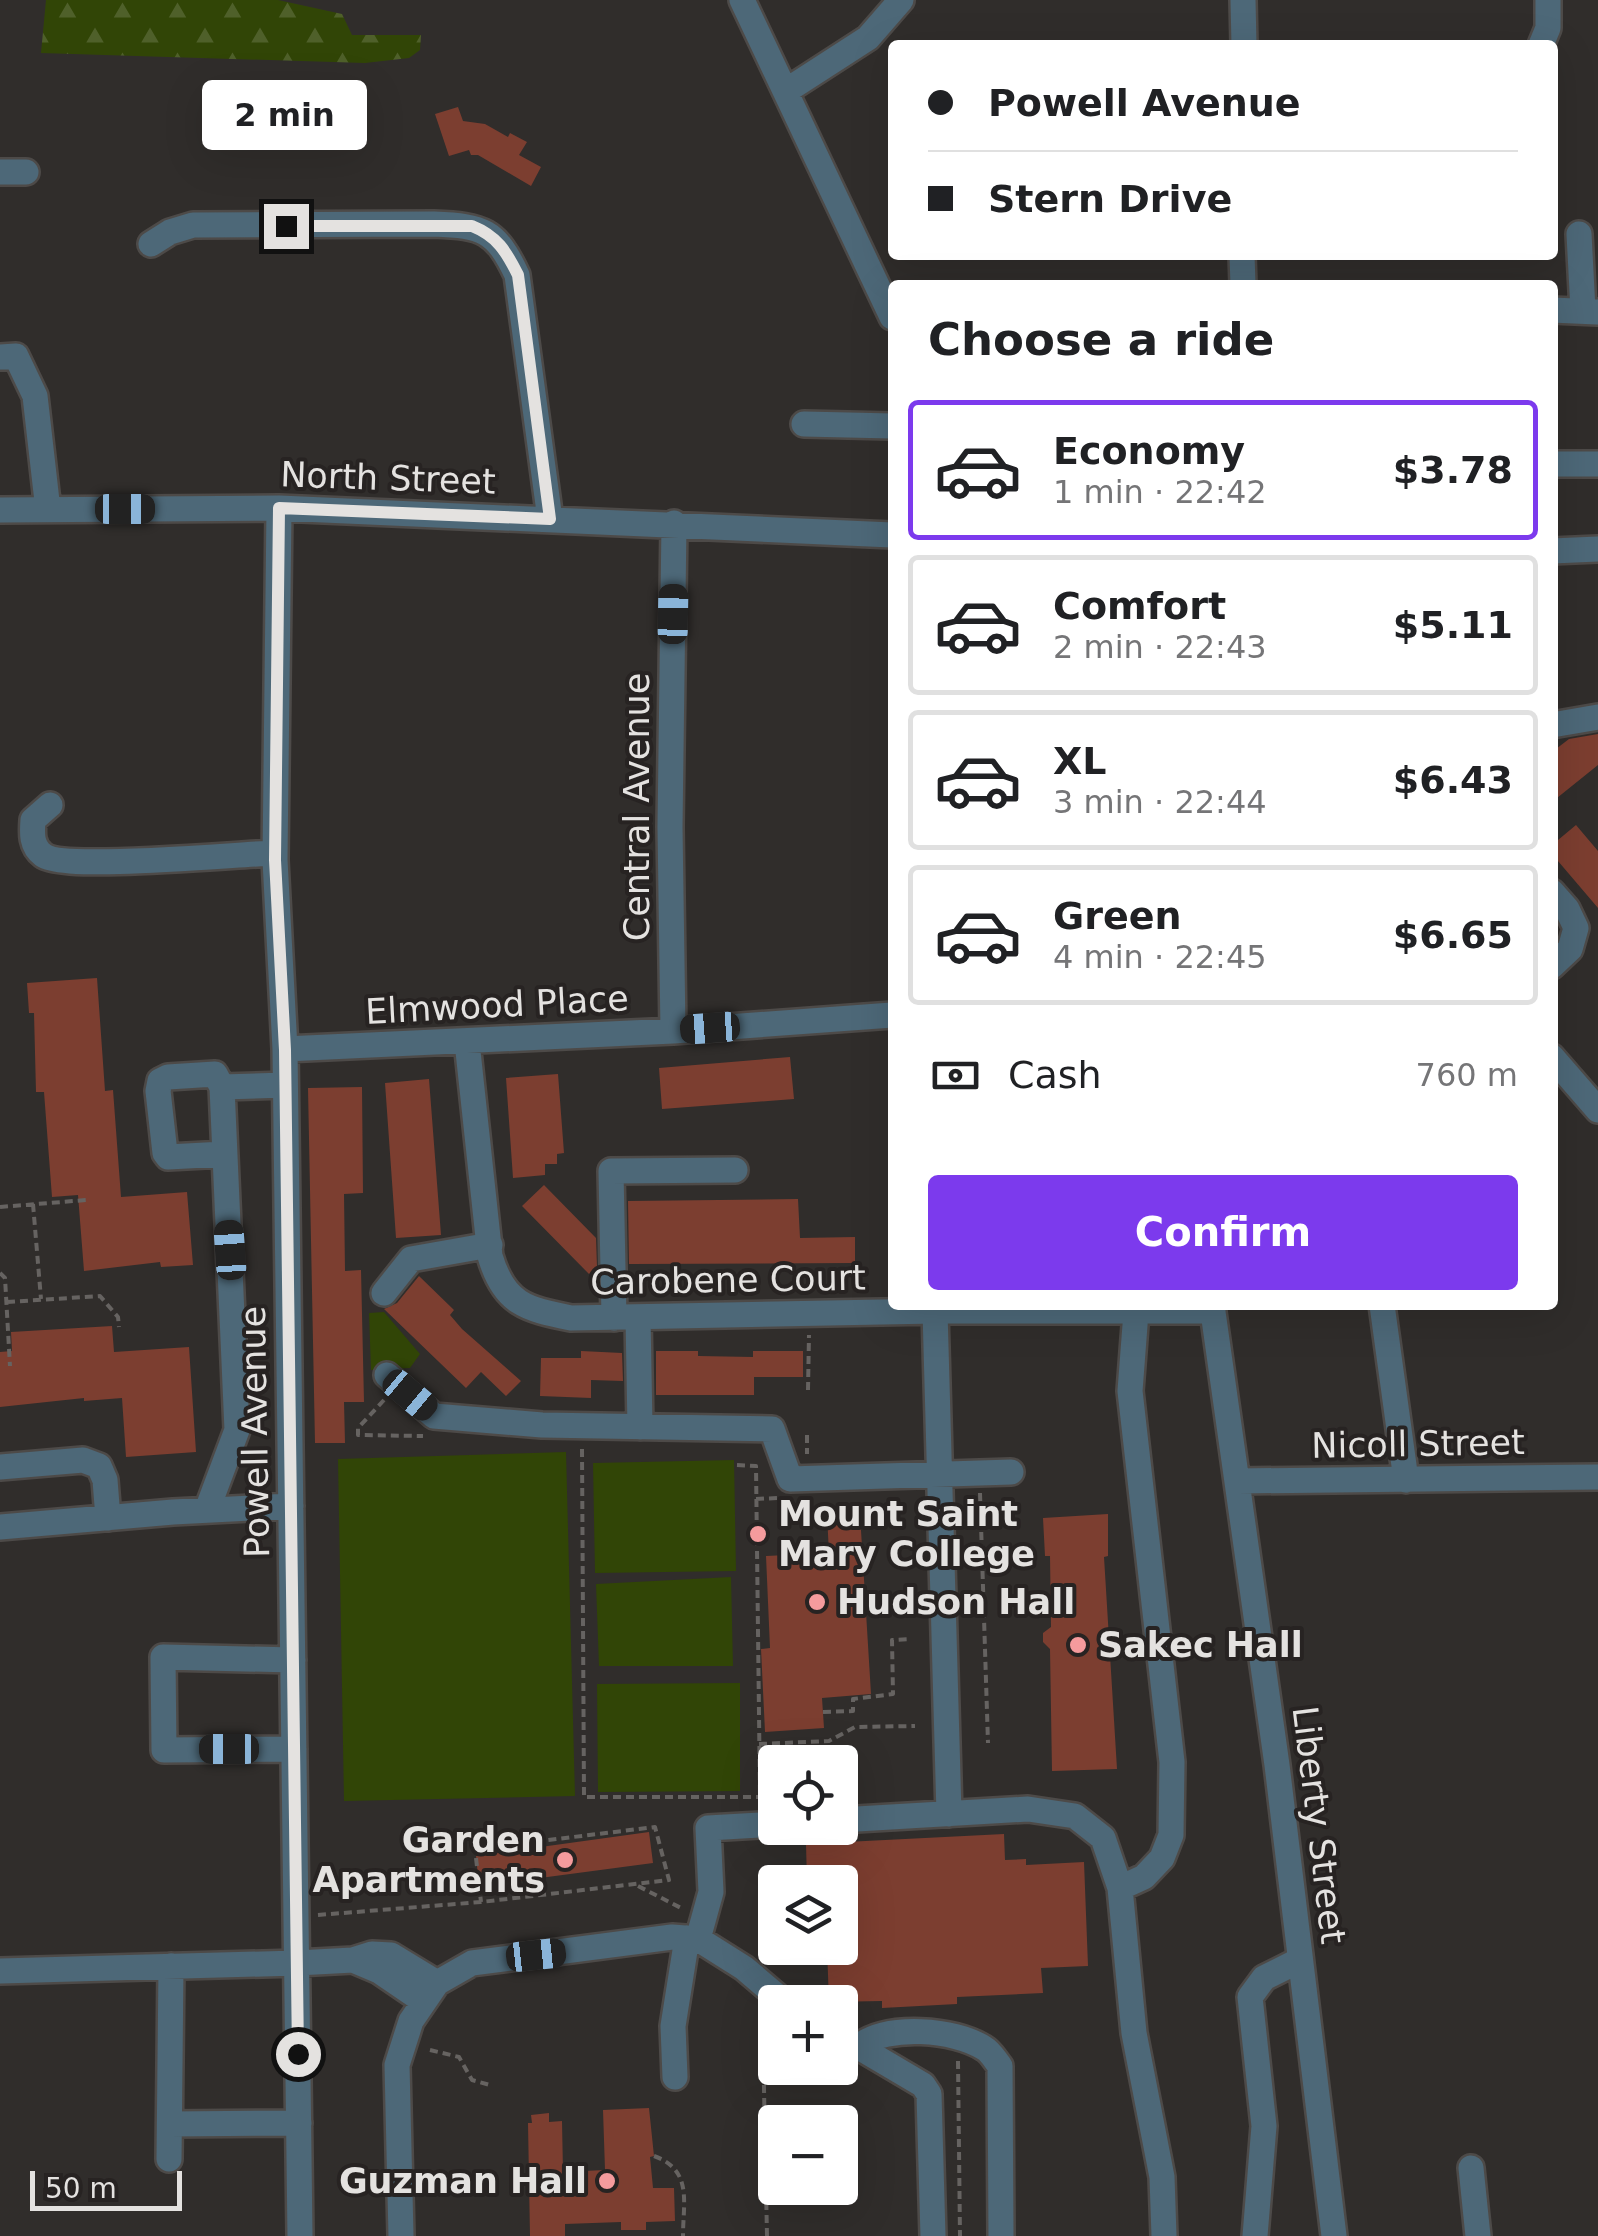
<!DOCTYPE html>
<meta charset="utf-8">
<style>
body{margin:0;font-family:"DejaVu Sans",sans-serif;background:#f2f2f2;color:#202124;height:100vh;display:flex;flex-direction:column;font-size:38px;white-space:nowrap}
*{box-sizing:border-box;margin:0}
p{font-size:32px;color:#757577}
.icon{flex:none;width:55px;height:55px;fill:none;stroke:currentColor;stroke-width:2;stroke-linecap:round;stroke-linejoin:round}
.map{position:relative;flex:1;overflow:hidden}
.details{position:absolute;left:888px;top:280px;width:670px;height:1030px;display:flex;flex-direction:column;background:#fff;border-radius:10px;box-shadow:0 10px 40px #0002}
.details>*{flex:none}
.guide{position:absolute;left:888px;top:40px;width:670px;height:220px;border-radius:10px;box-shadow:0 10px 40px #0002;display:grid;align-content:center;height:220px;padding:0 40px;background:#fff}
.tools{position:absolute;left:758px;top:1745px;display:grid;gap:20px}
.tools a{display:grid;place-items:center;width:100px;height:100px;border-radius:10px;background:#fff;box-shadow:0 10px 40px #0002;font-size:50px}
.scale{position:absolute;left:30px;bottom:25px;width:152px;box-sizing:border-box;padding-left:10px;border:5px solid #e4e2e0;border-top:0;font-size:28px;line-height:35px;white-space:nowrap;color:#e4e2e0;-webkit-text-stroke:8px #272322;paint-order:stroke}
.end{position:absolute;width:45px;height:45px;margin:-22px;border:12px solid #e4e2e0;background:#111;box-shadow:0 0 0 5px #111}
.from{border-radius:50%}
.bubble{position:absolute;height:70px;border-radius:10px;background:#fff;box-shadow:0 10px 40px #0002;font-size:32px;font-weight:700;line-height:70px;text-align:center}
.car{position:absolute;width:30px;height:60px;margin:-30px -15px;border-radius:12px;box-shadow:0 0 8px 2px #0007;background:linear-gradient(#222 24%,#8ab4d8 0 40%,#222 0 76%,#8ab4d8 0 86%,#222 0)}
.guide b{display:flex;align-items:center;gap:35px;height:95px;font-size:38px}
.guide b+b{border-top:2px solid #e0e0e0}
.guide i{width:25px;height:25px;background:#202124}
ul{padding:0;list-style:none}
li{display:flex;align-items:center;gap:30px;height:140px;margin:0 20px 15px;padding:0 20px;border:5px solid #e0e0e0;border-radius:10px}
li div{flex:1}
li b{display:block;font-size:38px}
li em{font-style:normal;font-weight:700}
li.on{border-color:#7c3aed}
li>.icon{width:90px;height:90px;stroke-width:1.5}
h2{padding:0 40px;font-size:45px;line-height:120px}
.pay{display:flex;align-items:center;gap:25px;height:110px;padding:0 40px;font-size:38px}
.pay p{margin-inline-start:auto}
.action{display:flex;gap:20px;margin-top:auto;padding:20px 40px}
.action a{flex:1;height:115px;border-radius:10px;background:#7c3aed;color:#fff;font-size:40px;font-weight:700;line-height:115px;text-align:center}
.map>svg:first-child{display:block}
.green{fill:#314506}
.forest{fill:url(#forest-firs)}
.building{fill:#7c3e30}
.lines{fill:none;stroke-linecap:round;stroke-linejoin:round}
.minor-casing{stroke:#4d4a48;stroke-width:30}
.path{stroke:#666361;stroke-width:4;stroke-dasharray:8 5;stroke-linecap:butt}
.minor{stroke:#4d6878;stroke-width:25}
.route{stroke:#e4e2e0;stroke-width:12}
.poi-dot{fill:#f59b9d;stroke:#272322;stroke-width:4}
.labels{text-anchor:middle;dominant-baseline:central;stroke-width:8;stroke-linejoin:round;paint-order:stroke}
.street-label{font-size:35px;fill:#e4e2e0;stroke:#272322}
.poi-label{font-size:35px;font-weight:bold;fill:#e4e2e0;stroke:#272322;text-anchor:start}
</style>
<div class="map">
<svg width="1598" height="2236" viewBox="0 0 1598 2236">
<defs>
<pattern id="forest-firs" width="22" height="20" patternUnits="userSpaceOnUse" patternTransform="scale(2.5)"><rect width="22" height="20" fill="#314506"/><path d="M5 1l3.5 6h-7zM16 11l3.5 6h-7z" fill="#4f602a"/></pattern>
</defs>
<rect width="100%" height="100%" fill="#302d2b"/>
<path class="green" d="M 384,1312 L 420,1354 L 410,1368 L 371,1370 L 369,1313 Z
M 566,1452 L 575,1796 L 344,1801 L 338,1459 Z
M 734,1460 L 736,1571 L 595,1573 L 593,1463 Z
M 731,1577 L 733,1666 L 599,1666 L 596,1584 Z
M 740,1683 L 740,1791 L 598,1792 L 597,1684 Z"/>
<path class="forest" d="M 46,0 L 278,0 L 342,14 L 352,35 L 421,35 L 420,50 L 409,58 L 365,63 L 41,53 Z"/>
<path class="building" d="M 458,107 L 463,121 L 485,124 L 508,137 L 510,133 L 527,142 L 519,155 L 541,167 L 531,186 L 478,155 L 471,155 L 469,150 L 449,156 L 435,114 Z
M 1598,734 L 1598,765 L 1552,802 L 1552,752 L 1569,739 Z
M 1576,825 L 1598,851 L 1598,908 L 1552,854 L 1552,845 Z
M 97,978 L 105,1091 L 113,1090 L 121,1197 L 187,1192 L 193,1265 L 161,1267 L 160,1262 L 84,1271 L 78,1195 L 52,1197 L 44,1092 L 36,1092 L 34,1013 L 29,1013 L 27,983 Z
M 790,1057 L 794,1099 L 662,1109 L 659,1068 Z
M 558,1074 L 564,1153 L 557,1154 L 557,1164 L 545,1164 L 545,1175 L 513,1178 L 506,1078 Z
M 429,1079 L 441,1235 L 396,1238 L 385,1083 Z
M 362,1087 L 363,1193 L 344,1194 L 345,1271 L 361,1270 L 364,1402 L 344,1402 L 345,1443 L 315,1443 L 308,1088 Z
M 544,1185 L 596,1238 L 597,1267 L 589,1274 L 522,1206 Z
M 798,1199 L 800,1238 L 855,1237 L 855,1263 L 629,1264 L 628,1201 Z
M 419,1276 L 454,1310 L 450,1315 L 462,1329 L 521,1381 L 506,1396 L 481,1372 L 466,1388 L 384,1309 L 397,1303 Z
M 112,1326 L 114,1352 L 189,1347 L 196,1452 L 126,1457 L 122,1398 L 84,1401 L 84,1398 L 0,1407 L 0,1352 L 12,1351 L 11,1332 Z
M 581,1351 L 622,1353 L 623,1381 L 591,1380 L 591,1398 L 540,1396 L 541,1358 L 581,1358 Z
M 656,1351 L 698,1351 L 698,1356 L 753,1357 L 753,1351 L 803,1351 L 803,1377 L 754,1377 L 754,1395 L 656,1395 Z
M 860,1514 L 871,1694 L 822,1698 L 824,1728 L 765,1732 L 761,1649 L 770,1648 L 766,1556 L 829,1553 L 827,1515 Z
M 1108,1514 L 1108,1556 L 1104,1557 L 1117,1769 L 1052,1771 L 1050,1649 L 1043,1642 L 1043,1633 L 1051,1627 L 1050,1556 L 1045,1556 L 1043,1518 Z
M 649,1832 L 653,1863 L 479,1886 L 476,1856 Z
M 1004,1834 L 1005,1860 L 1026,1859 L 1026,1865 L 1084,1862 L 1088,1966 L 1041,1968 L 1043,1993 L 957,1997 L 957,2004 L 882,2008 L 882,2001 L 829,2002 L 827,1948 L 840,1948 L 840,1882 L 807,1882 L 806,1844 Z
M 649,2108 L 654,2156 L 650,2157 L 653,2188 L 674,2188 L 675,2221 L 646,2222 L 646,2230 L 621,2230 L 621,2222 L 565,2224 L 565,2236 L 530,2236 L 528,2123 L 532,2123 L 531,2115 L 549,2113 L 549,2122 L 562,2121 L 563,2172 L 605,2170 L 603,2110 Z"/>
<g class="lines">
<g class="minor-casing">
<path id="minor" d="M 742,0 L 892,317
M 1243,0 L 1244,45
M 1541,45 L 1548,28 L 1548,0
M 786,91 L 868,38 L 901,0
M 0,172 L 26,172
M 1579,234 L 1583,310
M 151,244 L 170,232 L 193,225 L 434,224 C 483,226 496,230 517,275 L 550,519
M 1242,255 L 1243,285
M 1552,310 L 1597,312
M 0,357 L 16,356 L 35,396 L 48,510
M 804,424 L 892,426
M 1552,464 L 1598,464
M 279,508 L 275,860 L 285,1049 L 300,2236
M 0,510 L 279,508 L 892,535
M 1552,551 L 1598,549
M 1552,725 L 1598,717
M 50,805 L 33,820 C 32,833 31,846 43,855 C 64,871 238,854 275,853
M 1552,892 L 1567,909 L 1576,928 L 1570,949 L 1552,966
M 673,1031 L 670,827 L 674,523
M 467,1042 L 490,1256 C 504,1304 526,1309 571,1318 L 935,1311 L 1213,1311
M 285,1049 L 673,1031 L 892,1015
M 1552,1057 L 1598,1110
M 222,1087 L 215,1074 L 168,1077 L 160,1081 L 158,1091 L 165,1153 L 168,1157 L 224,1154
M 384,1293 L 411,1259 L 490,1245
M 1212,1305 L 1277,1765 L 1334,2236
M 1382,1305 L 1406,1480
M 935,1311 L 949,1814
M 638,1317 L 640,1427
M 614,1318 L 611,1171 L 735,1170
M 387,1375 L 434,1416 L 542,1425 L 772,1429 L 790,1479 L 1011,1472
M 0,1467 L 83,1460 L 99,1466 L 105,1480 L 108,1518
M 1238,1481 L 1598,1477
M 207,1510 L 237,1430 L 222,1087 L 285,1085
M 0,1527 L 173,1512 L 291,1506
M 293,1660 L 163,1657 L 164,1750 L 294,1749
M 840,1820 L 1028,1809 L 1075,1816 L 1103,1838 L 1120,1888 L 1134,2033 L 1162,2177 L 1164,2236
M 1120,1888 L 1144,1877 L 1162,1858 L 1171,1835 L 1172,1762 L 1130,1391 L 1136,1312
M 698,1939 L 711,1892 L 708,1828 L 775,1824
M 353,1960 L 379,1971 L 423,2001
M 0,1971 L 297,1963 L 353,1960 L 372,1954 L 391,1955 L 437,1983
M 840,2036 L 923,2085 L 929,2094 L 933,2236
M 859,2046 C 888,2024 954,2029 984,2048 C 991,2052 995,2060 1000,2066 L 1001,2236
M 675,2077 L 673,2026 L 687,1938
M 170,2124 L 299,2123
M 169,2159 L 171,1966
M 1471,2168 L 1478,2236
M 401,2236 L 397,2065 L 411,2021 L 437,1983 L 472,1963 L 672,1937 L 698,1939 L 744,1968 L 784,2002
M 1255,2236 L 1264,2126 L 1250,1997 L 1264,1978 L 1300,1960"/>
</g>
<path class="path" d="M 33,1204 L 41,1299
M 0,1207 L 86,1200
M 0,1273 L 5,1278 L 10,1366
M 7,1302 L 100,1296 L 118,1317 L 119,1327
M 808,1390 L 809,1335
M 384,1400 L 358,1428 L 358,1435 L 423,1436
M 807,1435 L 807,1454
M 582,1449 L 584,1797 L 760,1797 L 761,1804
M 737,1465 L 756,1466 L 760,1797
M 980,1493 L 988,1743
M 756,1499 L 777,1498
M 823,1712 L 853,1711 L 853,1699 L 893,1694 L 892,1640 L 911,1639
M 759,1744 L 829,1741 L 855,1727 L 915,1726
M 638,1886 L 683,1909
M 318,1915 L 481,1902 L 669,1880 L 655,1827 L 475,1849 L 481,1902
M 430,2050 L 459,2057 L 472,2080 L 490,2085
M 958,2061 L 960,2236
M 654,2156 C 693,2170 683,2202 683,2236
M 767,2236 L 763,2040 L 775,2030"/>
<use href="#minor" class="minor"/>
</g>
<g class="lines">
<path class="route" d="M 286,226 L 472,226 C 497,236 506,251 518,275 L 550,519 L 279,508 L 275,860 L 285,1050 L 298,2054"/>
</g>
<g class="poi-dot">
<circle cx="758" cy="1534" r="10"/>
<circle cx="817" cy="1602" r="10"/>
<circle cx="1078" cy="1645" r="10"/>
<circle cx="565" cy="1860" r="10"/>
<circle cx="607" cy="2181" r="10"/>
</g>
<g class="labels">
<g class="street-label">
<text transform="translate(388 478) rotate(2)">North Street</text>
<text transform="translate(637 807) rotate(-90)">Central Avenue</text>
<text transform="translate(497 1005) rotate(-3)">Elmwood Place</text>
<text transform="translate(728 1280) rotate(-1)">Carobene Court</text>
<text transform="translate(255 1432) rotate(-91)">Powell Avenue</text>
<text transform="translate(1418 1444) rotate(-1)">Nicoll Street</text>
<text transform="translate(1319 1825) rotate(83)">Liberty Street</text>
</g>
<g class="poi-label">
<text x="778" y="1514">Mount Saint<tspan x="778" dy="40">Mary College</tspan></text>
<text x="837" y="1602">Hudson Hall</text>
<text x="1098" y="1645">Sakec Hall</text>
<text x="545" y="1840" text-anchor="end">Garden<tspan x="545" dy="40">Apartments</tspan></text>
<text x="587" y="2181" text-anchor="end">Guzman Hall</text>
</g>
</g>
</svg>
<div class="tools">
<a><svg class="icon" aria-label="locate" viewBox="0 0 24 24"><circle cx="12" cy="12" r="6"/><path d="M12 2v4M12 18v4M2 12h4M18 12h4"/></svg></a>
<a><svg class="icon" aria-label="layers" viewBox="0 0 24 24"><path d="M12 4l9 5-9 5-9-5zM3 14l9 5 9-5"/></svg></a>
<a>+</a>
<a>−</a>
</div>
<div class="scale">50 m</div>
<i class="end from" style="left:298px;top:2054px"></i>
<i class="end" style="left:286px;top:226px"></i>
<div class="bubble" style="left:202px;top:80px;width:165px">2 min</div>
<i class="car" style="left:125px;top:509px;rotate:90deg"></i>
<i class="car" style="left:673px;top:614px;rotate:1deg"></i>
<i class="car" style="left:710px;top:1028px;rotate:266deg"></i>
<i class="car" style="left:230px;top:1250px;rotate:356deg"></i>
<i class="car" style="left:410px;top:1395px;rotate:130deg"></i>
<i class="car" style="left:229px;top:1749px;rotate:270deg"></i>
<i class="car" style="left:536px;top:1955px;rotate:84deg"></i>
<div class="guide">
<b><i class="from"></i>Powell Avenue</b>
<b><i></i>Stern Drive</b>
</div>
<section class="details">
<h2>Choose a ride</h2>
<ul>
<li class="on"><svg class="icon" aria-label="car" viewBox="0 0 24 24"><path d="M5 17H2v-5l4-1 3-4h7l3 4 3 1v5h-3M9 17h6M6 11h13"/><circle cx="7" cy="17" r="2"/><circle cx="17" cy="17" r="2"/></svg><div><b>Economy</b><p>1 min · 22:42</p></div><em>$3.78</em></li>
<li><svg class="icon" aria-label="car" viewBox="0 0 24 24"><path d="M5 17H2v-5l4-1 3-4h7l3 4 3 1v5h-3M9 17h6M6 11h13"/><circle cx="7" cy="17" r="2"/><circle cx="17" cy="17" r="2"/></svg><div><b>Comfort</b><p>2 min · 22:43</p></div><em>$5.11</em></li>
<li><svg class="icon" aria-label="car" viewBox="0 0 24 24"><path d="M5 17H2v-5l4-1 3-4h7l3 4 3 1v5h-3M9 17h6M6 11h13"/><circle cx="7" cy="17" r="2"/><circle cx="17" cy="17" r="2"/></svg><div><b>XL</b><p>3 min · 22:44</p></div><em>$6.43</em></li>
<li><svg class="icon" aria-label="car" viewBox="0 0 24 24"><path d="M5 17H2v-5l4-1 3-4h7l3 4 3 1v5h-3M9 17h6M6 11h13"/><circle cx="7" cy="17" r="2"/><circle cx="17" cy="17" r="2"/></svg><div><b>Green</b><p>4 min · 22:45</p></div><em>$6.65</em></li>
</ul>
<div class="pay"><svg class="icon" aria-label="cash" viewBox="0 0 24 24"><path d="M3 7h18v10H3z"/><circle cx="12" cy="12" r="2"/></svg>Cash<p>760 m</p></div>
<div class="action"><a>Confirm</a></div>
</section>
</div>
